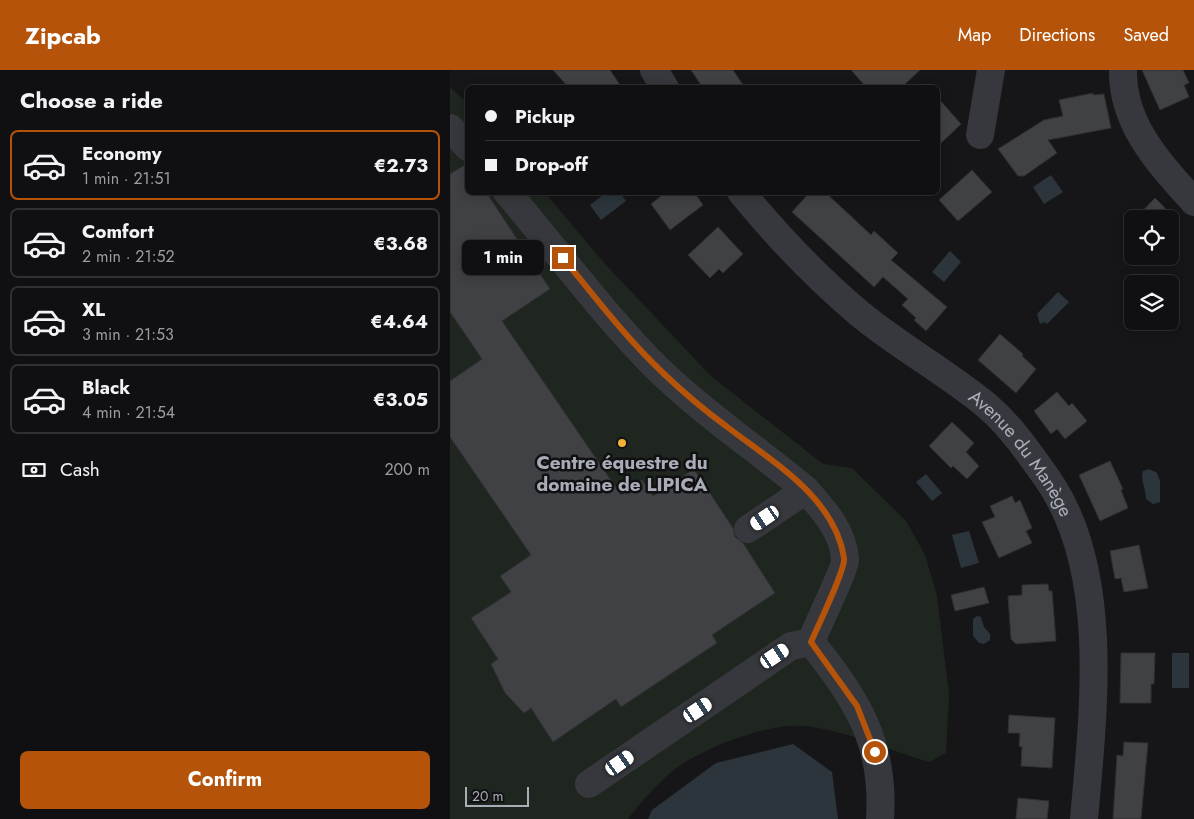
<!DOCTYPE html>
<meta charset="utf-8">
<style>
body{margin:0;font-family:Jost,sans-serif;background:#1e1e20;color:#f1f3f6;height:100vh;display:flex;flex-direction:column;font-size:19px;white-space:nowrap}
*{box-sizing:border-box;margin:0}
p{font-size:16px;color:#9c9d9f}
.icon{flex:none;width:28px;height:28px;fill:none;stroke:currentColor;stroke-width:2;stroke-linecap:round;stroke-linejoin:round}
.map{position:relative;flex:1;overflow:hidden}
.side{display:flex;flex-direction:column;background:#101012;width:450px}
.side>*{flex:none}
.hud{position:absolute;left:15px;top:15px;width:475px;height:110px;border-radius:8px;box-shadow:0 2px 12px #0003,0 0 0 1px #303032;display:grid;align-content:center;height:110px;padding:0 20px;background:#101012}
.buttons{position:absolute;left:674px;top:140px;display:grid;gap:10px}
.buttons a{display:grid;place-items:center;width:55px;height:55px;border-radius:8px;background:#101012;box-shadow:0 2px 12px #0003,0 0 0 1px #303032;font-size:25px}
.scale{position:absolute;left:15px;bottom:12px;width:64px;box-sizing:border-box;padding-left:5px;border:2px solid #a8adb8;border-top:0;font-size:14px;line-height:18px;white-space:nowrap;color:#a8adb8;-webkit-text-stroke:4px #111113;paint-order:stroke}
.end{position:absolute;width:22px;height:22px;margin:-11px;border:6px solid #b45309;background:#fff;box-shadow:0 0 0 2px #fff}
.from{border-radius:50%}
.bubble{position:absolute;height:35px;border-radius:8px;background:#101012;box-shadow:0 2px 12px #0003,0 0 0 1px #303032;font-size:16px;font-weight:700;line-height:35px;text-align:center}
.car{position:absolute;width:15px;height:30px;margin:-15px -8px;border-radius:6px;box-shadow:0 0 4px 1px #0007;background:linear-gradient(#fff 24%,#345 0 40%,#fff 0 76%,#345 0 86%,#fff 0)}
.hud b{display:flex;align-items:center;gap:18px;height:48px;font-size:19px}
.hud b+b{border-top:1px solid #303032}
.hud i{width:12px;height:12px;background:#f1f3f6}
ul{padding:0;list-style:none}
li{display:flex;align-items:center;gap:15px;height:70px;margin:0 10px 8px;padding:0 10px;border:2px solid #303032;border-radius:8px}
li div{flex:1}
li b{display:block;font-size:19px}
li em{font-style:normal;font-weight:700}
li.active{border-color:#b45309}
li>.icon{width:45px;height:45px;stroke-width:1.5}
h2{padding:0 20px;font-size:22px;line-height:60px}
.pay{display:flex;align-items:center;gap:12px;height:55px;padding:0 20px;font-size:19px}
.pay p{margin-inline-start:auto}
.action{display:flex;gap:10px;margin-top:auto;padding:10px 20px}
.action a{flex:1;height:58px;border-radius:8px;background:#b45309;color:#fff;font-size:20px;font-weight:700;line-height:58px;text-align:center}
header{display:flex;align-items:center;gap:30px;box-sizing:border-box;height:70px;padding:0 25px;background:#b45309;color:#fff}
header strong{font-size:24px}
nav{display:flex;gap:28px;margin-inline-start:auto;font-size:18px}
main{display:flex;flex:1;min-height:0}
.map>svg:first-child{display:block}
.green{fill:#1e261f}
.water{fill:#2c353c}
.building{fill:#404145;stroke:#303034}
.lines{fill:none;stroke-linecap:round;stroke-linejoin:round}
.minor{stroke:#37383d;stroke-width:28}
.route{stroke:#b45309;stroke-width:6}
.poi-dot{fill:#f2b134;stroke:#111113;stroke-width:2}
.labels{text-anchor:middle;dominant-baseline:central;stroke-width:5;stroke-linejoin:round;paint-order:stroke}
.street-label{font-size:19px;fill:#a8adb8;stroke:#111113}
.poi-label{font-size:19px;font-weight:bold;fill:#a8adb8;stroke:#111113}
</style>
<header>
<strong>Zipcab</strong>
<nav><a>Map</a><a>Directions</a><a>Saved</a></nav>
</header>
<main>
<section class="side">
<h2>Choose a ride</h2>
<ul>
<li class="active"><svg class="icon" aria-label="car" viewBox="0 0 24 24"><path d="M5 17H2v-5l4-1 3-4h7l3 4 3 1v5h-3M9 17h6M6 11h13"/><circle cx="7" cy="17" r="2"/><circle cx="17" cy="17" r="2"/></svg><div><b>Economy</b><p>1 min · 21:51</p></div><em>€2.73</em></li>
<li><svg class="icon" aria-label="car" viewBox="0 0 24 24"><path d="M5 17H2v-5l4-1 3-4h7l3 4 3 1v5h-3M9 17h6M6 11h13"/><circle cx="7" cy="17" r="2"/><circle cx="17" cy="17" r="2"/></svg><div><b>Comfort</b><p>2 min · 21:52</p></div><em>€3.68</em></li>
<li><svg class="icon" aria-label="car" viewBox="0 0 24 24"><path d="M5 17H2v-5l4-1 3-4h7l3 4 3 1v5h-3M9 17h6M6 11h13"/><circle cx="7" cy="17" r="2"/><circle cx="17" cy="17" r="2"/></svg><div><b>XL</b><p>3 min · 21:53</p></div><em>€4.64</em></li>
<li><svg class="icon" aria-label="car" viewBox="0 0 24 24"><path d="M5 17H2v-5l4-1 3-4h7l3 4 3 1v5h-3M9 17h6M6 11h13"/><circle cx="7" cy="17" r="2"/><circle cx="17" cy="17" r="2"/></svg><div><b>Black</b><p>4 min · 21:54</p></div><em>€3.05</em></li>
</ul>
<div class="pay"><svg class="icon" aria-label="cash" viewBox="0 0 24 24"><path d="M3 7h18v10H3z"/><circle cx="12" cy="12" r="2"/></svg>Cash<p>200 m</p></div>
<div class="action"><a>Confirm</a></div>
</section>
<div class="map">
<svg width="744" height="749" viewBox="0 0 744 749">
<rect width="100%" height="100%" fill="#161618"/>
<path class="green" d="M 0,17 L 17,33 L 18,122 L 95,123 L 156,195 L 261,306 L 373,394 L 402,398 L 456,451 L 475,485 L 487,526 L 499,625 L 496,683 L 479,692 C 438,680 396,660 354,656 C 317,653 255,677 225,699 C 207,714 192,731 178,749 L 0,749 Z"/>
<path class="water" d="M 601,105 L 613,122 L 594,134 L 583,117 Z
M 157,122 L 170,123 L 176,131 L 151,150 L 140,135 Z
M 500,181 L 511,192 L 494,212 L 482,202 Z
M 608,222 L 619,232 L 597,254 L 595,252 L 590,254 L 587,244 Z
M 699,399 L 707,403 L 710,411 L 710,432 L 703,434 L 696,429 C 696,420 690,409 693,401 Z
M 476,404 L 492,423 L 482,431 L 466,412 Z
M 519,461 L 529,493 L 511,498 L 502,465 Z
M 527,546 L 531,547 L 534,557 L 540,564 L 540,570 L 534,574 L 529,573 L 523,566 L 523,549 Z
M 722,583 L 739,583 L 739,618 L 722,618 Z
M 343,674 L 382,702 L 388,749 L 198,749 L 202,740 L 266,693 Z"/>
<path class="building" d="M 103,0 L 160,0 L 172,18 L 119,18 Z
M 241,0 L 283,0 L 295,18 L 253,18 Z
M 401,0 L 470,0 L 451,18 L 417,18 Z
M 692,0 L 733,0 L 739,13 L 734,15 L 739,27 L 710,40 Z
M 643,23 L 643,25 L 654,24 L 661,58 L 598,70 L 607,83 L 574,106 L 568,106 L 548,79 L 594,50 L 613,46 L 609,30 Z
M 488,28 L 511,54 L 488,76 Z
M 18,93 L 18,122 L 36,122 L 100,219 L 52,251 L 171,425 L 192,410 L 203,426 L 244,399 L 283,458 L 285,467 L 293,473 L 325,523 L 262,565 L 267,573 L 171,637 L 166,629 L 103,672 L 81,638 L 74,643 L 55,623 L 41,594 L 48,589 L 21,548 L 61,522 L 50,506 L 81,485 L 0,367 L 0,311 L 32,289 L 0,242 L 0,104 Z
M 522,100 L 542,122 L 508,151 L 489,130 Z
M 216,122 L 244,122 L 253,135 L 220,160 L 201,134 Z
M 360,122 L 375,122 L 421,165 L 424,161 L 448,183 L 441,190 L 497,237 L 476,261 L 464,250 L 466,248 L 452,235 L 458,229 L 433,207 L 424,217 L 342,142 Z
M 705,128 L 726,149 L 685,149 Z
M 268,157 L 293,184 L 273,203 L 269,199 L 260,208 L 238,185 Z
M 550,264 L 573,284 L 572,286 L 586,299 L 566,323 L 528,290 Z
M 607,322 L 619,336 L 622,333 L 637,351 L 615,369 L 607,359 L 601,364 L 584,341 Z
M 502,352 L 524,373 L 516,382 L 529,396 L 517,409 L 503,396 L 501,398 L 479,376 Z
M 660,391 L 673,419 L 671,420 L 678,438 L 650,451 L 629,405 Z
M 562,426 L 565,433 L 570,430 L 582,458 L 576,461 L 582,473 L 549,488 L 532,452 L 545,447 L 540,436 Z
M 689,475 L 698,518 L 674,522 L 671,508 L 665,509 L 660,481 Z
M 598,514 L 599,521 L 602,521 L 606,571 L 566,574 L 561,569 L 558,526 L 572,525 L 572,515 Z
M 534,517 L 539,533 L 505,541 L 501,525 Z
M 671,583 L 705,583 L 704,614 L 701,614 L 701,633 L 670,633 Z
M 559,645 L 605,648 L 602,698 L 571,696 L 572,677 L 569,676 L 570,663 L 558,663 Z
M 674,672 L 698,673 L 691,749 L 663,749 L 667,685 L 673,686 Z
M 568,728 L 599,731 L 597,749 L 566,749 Z"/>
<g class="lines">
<g class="minor">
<path d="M 204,0 L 215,18"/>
<path d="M 673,0 C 672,55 710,94 744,132"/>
<path d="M 0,58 L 18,77"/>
<path d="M 530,65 L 541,0"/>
<path d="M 57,122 C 108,182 155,247 211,302 C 256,345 308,380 356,420 L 298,459"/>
<path id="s1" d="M 291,122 C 327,166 366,207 410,244 C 450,277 496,302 536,335 C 555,351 570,370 584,390 C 591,400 598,409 604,419 C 660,510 643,647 634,749"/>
<path d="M 356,420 C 373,439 394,462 395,490 C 395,499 366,558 361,572 C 407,630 435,672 430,749"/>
<path d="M 139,714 L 341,576 L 361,572"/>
</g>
</g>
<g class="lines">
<path class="route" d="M 113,188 C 145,227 176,268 213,303 C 233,322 254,340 276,356 C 321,391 385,427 394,488 C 396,498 367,558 361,572 L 407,636 L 425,682"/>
</g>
<circle class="poi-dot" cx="172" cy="373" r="5"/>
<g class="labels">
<g class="street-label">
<text stroke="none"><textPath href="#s1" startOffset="386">Avenue du Manège</textPath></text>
</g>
<g class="poi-label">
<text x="172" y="392">Centre équestre du<tspan x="172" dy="22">domaine de LIPICA</tspan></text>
</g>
</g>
</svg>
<div class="buttons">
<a><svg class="icon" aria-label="locate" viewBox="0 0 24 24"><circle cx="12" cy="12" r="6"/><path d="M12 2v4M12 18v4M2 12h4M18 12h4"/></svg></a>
<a><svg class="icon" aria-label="layers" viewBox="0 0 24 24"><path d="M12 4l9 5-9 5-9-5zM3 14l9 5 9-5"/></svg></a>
</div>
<div class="scale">20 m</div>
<i class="end from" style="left:425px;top:682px"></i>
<i class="end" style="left:113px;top:188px"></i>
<div class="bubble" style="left:12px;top:170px;width:82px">1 min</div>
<i class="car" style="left:315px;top:448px;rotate:236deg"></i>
<i class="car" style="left:325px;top:586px;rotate:56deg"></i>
<i class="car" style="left:248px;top:640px;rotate:56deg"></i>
<i class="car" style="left:170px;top:693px;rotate:55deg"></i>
<div class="hud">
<b><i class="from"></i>Pickup</b>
<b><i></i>Drop-off</b>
</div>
</div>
</main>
